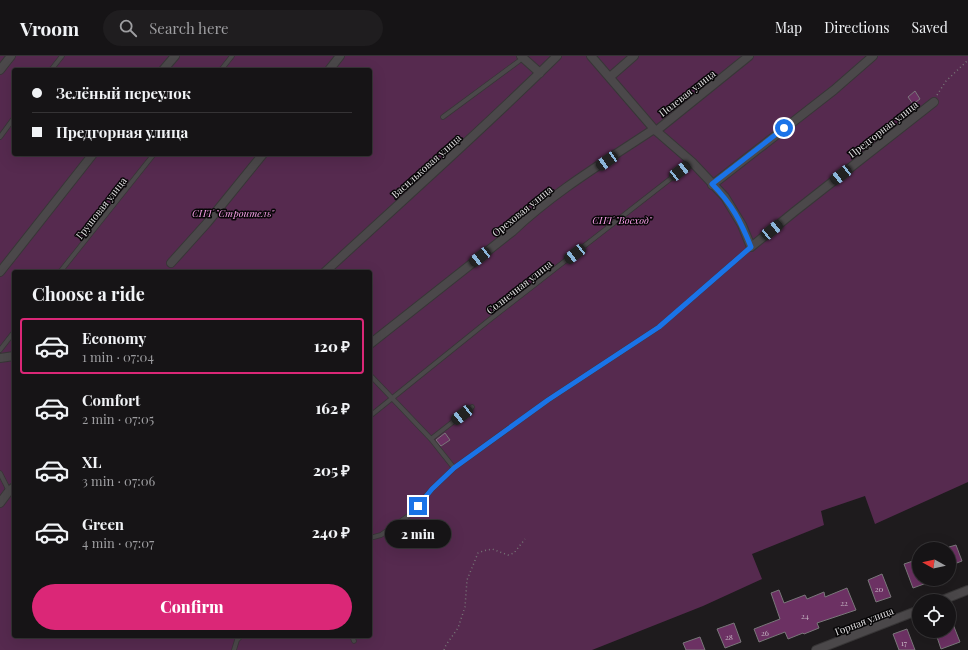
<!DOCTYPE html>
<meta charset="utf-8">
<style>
body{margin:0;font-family:"Playfair Display",serif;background:#1f1d1f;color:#f1f3f6;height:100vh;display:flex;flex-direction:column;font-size:15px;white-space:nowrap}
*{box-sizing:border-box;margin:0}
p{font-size:13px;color:#9e9ea1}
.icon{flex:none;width:22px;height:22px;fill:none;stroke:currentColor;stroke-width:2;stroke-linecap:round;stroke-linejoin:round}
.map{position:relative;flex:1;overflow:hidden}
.side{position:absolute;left:12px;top:214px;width:360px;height:368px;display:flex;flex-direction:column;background:#161416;border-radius:4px;box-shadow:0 4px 16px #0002,0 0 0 1px #353335}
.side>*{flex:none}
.top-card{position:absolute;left:12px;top:12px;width:360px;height:88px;border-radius:4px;box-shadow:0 4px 16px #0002,0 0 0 1px #353335;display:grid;align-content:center;height:88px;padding:0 20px;background:#161416}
.needle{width:26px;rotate:278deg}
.buttons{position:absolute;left:912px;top:486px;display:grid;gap:8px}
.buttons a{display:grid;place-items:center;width:44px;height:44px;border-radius:50%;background:#161416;box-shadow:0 4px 16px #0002,0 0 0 1px #353335;font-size:20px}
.end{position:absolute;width:18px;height:18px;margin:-9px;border:5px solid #1a73e8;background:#fff;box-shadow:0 0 0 2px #fff}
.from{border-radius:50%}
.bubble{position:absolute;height:28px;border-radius:14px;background:#161416;box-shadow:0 4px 16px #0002,0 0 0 1px #353335;font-size:13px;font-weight:800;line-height:28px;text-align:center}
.car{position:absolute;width:12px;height:24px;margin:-12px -6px;border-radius:5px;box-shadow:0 0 3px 1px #0007;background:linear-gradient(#222 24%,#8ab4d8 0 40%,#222 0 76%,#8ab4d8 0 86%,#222 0)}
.top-card b{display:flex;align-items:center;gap:14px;height:38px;font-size:15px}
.top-card b+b{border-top:1px solid #353335}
.top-card i{width:10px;height:10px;background:#f1f3f6}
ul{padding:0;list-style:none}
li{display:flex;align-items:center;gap:12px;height:56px;margin:0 8px 6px;padding:0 12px;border:2px solid transparent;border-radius:4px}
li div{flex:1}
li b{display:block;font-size:15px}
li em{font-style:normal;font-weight:800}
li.current{border-color:#db2777}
li>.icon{width:36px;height:36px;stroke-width:1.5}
h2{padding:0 20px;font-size:18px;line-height:48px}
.cta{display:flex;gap:8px;margin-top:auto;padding:8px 20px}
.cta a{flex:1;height:46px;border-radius:24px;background:#db2777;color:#fff;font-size:16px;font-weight:800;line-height:46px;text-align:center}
header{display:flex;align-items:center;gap:24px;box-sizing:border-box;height:56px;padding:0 20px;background:#161416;border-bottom:1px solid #353335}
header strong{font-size:19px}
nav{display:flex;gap:22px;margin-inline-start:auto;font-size:14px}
.search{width:280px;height:36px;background:#1f1d1f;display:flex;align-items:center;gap:10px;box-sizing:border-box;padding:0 14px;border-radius:22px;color:#9e9ea1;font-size:15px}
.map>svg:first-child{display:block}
.green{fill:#562a4f;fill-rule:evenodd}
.building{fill:#6c3163;stroke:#7a777a}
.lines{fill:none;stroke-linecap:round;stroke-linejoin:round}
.service-casing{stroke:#383637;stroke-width:5.5}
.minor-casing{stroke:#383637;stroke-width:10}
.path{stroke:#767476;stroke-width:1.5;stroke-dasharray:1 3;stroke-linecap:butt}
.service{stroke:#4b484a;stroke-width:4}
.minor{stroke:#4b484a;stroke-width:8}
.route{stroke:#1a73e8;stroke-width:5}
.labels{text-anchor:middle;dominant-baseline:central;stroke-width:3;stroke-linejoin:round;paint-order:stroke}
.number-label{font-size:8px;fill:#c4b4c2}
.street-label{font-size:10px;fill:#e2e0e2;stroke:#070607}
.park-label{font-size:10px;font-style:italic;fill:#f79fe7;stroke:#070607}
</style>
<header>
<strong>Vroom</strong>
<div class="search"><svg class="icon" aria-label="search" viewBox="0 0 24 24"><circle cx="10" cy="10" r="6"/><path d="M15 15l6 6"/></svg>Search here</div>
<nav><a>Map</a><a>Directions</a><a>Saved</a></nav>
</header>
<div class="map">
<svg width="968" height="594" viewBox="0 0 968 594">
<rect width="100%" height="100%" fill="#1e1b1d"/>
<path class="green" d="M 0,0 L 968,0 L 968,426 L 875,468 L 865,440 L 821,455 L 824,469 L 752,498 L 762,523 L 703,550 L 592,594 L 0,594 ZM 14,14 L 370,14 L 370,98 L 14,98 ZM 14,216 L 370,216 L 370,580 L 14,580 Z"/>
<path class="building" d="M 915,35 L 920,43 L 913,48 L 908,41 Z
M 445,377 L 450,384 L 441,390 L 436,384 Z
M 956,489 L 962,505 L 949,510 L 949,491 Z
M 919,503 L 919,523 L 935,524 L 913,532 L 904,508 Z
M 882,518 L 891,541 L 876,546 L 868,524 Z
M 847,532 L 856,554 L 817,567 L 819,572 L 804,578 L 803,577 L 788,583 L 785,576 L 759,586 L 754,573 L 780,563 L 771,537 L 779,534 L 784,547 L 805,539 L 807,543 L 824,536 L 825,541 Z
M 949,558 L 960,586 L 941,593 L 935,575 L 949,575 Z
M 734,567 L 741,586 L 725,592 L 717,573 Z
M 907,573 L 915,594 L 899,594 L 893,578 Z
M 700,581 L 705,594 L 686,594 L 683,587 Z"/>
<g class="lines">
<g class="service-casing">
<path id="service" d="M 51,14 L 62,0
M 221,14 L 232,0
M 443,61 L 523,2
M 0,81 L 14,62
M 60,216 L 154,98
M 0,294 L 14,276
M 370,319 L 431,383
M 370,360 L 488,265 L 692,106
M 454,412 L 431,383 L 472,351
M 0,417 L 9,435
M 370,482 L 381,479 L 411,458 L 432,433 L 454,412 L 548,344 L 659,271 L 751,191
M 352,580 L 354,585
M 234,594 L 237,584 L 241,580"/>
</g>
<g class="minor-casing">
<path id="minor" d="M 521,0 L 540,17
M 591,0 L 654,73 L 692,106 L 725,141 L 742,169 L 751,191 L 794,156 L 934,46
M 0,14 L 11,0
M 163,14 L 175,0
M 329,14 L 340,0
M 610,21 L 634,0
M 656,75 L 749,0
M 712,129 L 834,34 L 873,0
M 171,207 L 207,167 L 263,98
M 0,216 L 93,98
M 325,216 C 403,144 482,74 557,0
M 370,288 L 513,175 C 555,135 606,105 654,73
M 0,302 L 14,300
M 0,447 L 9,435 L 14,431
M 940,545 L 968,534
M 816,594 L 919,554"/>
</g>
<path class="path" d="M 937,39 L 946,25 L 968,4
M 444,594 L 446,589 L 458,572 L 465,551 L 467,524 L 478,497 L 483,495 L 492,493 L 508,499 L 514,497 L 525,483"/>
<use href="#service" class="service"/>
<use href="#minor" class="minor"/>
</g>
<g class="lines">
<path class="route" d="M 418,450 L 432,433 L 454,412 L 548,344 L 659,271 L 751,191 C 741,166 732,148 712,128 L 784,72"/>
</g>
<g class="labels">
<g class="number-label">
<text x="879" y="532">20</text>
<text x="844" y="546">22</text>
<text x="805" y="559">24</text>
<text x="765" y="576">26</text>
<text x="729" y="580">28</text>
<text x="904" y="586">17</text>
</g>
<g class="street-label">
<text transform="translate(687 37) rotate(-38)">Полевая улица</text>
<text transform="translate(883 73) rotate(-38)">Предгорная улица</text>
<text transform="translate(426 110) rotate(-42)">Васильковая улица</text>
<text transform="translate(101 152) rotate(-52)">Грушовая улица</text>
<text transform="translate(522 155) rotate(-39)">Ореховая улица</text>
<text transform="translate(519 231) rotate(-38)">Солнечная улица</text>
<text transform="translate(864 565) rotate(-21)">Горная улица</text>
</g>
<g class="park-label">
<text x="233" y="157">СНТ "Строитель"</text>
<text x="622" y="164">СНТ "Восход"</text>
</g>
</g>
</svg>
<div class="buttons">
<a><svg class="needle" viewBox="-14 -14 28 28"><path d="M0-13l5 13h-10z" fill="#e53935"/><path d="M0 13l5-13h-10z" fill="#9e9ea1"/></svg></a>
<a><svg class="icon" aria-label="locate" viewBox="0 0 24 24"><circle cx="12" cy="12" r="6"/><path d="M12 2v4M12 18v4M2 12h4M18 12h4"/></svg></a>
</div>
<i class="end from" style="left:784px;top:72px"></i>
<i class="end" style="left:418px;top:450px"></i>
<div class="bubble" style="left:385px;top:464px;width:66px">2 min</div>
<i class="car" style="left:607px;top:105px;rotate:236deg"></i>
<i class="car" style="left:680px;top:115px;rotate:52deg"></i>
<i class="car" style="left:841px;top:119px;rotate:232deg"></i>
<i class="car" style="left:772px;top:174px;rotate:51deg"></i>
<i class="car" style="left:575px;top:198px;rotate:232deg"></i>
<i class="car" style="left:480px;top:201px;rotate:232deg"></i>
<i class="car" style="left:462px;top:359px;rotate:232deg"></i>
<div class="top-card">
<b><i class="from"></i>Зелёный переулок</b>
<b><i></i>Предгорная улица</b>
</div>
<section class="side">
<h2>Choose a ride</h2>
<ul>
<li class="current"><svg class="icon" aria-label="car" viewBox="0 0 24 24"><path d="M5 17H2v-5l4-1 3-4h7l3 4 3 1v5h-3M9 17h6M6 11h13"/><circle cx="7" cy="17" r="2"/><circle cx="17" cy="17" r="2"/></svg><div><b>Economy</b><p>1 min · 07:04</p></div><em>120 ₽</em></li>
<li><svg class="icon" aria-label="car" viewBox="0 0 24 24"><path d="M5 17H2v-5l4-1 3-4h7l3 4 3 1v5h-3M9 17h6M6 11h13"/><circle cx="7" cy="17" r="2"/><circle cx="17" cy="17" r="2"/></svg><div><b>Comfort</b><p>2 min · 07:05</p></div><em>162 ₽</em></li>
<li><svg class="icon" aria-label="car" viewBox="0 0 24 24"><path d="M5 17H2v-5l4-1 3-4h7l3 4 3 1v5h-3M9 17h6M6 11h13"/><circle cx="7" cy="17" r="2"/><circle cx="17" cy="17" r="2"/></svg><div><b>XL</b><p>3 min · 07:06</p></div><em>205 ₽</em></li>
<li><svg class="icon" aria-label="car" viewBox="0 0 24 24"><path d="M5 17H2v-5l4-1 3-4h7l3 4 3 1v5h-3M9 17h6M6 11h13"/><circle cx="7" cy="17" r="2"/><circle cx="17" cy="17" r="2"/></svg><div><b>Green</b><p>4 min · 07:07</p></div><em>240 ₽</em></li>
</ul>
<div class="cta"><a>Confirm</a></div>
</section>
</div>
